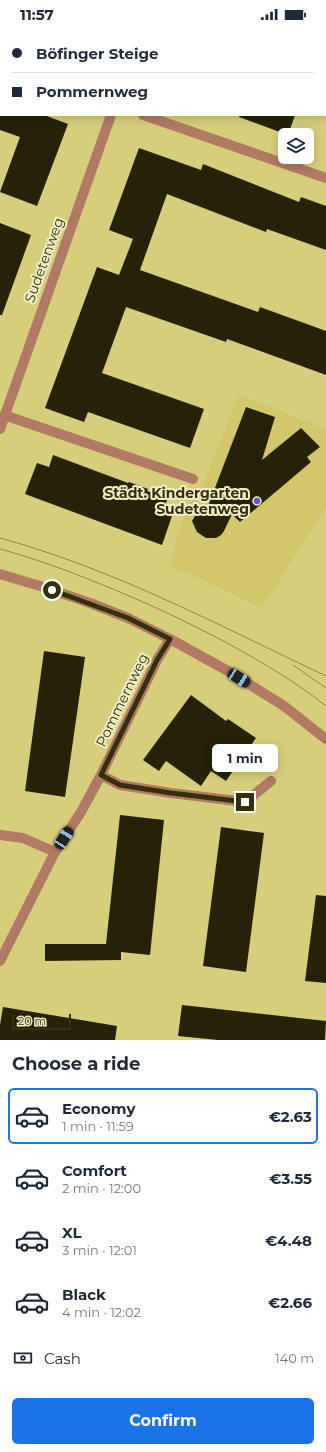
<!DOCTYPE html>
<meta charset="utf-8">
<style>
body{margin:0;font-family:Montserrat,sans-serif;background:#f6f6f7;color:#1f2937;height:100vh;display:flex;flex-direction:column;font-size:15px;white-space:nowrap}
*{box-sizing:border-box;margin:0}
p{font-size:13px;color:#747a83}
.icon{flex:none;width:22px;height:22px;fill:none;stroke:currentColor;stroke-width:2;stroke-linecap:round;stroke-linejoin:round}
.map{position:relative;height:1012px;overflow:hidden}
.panel{display:flex;flex-direction:column;background:#fff;flex:1}
.panel>*{flex:none}
.banner{position:absolute;left:0px;top:0px;width:326px;height:88px;box-shadow:0 2px 10px #0003;display:grid;align-content:center;height:88px;padding:0 12px;background:#fff}
.buttons{position:absolute;left:278px;top:100px;display:grid;gap:8px}
.buttons a{display:grid;place-items:center;width:36px;height:36px;border-radius:6px;background:#fff;box-shadow:0 2px 10px #0003;font-size:20px}
.scale{position:absolute;left:12px;bottom:10px;width:59px;box-sizing:border-box;padding-left:4px;border:2px solid #34300d;border-top:0;font-size:11px;line-height:14px;white-space:nowrap;color:#34300d;-webkit-text-stroke:3px #f1eec6;paint-order:stroke}
.end{position:absolute;width:18px;height:18px;margin:-9px;border:5px solid #34300d;background:#fff;box-shadow:0 0 0 2px #fff}
.from{border-radius:50%}
.bubble{position:absolute;height:28px;border-radius:6px;background:#fff;box-shadow:0 2px 10px #0003;font-size:13px;font-weight:700;line-height:28px;text-align:center}
.car{position:absolute;width:12px;height:24px;margin:-12px -6px;border-radius:5px;box-shadow:0 0 3px 1px #0007;background:linear-gradient(#222 24%,#8ab4d8 0 40%,#222 0 76%,#8ab4d8 0 86%,#222 0)}
.banner b{display:flex;align-items:center;gap:14px;height:38px;font-size:15px}
.banner b+b{border-top:1px solid #e0e1e3}
.banner i{width:10px;height:10px;background:#1f2937}
ul{padding:0;list-style:none}
li{display:flex;align-items:center;gap:12px;height:56px;margin:0 8px 6px;padding:0 4px;border:2px solid transparent;border-radius:6px}
li div{flex:1}
li b{display:block;font-size:15px}
li em{font-style:normal;font-weight:700}
li.selected{border-color:#1a73e8}
li>.icon{width:36px;height:36px;stroke-width:1.5}
h2{padding:0 12px;font-size:18px;line-height:48px}
.pay{display:flex;align-items:center;gap:10px;height:44px;padding:0 12px;font-size:15px}
.pay p{margin-inline-start:auto}
.action{display:flex;gap:8px;margin-top:auto;padding:8px 12px}
.action a{flex:1;height:46px;border-radius:6px;background:#1a73e8;color:#fff;font-size:16px;font-weight:700;line-height:46px;text-align:center}
.status{display:flex;justify-content:space-between;align-items:center;height:28px;padding:0 20px;background:#fff;direction:ltr}
.status svg{height:11px;fill:currentColor}
.map>svg:first-child{display:block}
.built{fill:#d2c76b}
.building{fill:#252208}
.lines{fill:none;stroke-linecap:round;stroke-linejoin:round}
.minor{stroke:#b07a64;stroke-width:10}
.tram{stroke:#8d8649;stroke-width:1}
.route{stroke:#34300d;stroke-width:5}
.poi-dot{fill:#6053cc;stroke:#f1eec6;stroke-width:1.5}
.labels{text-anchor:middle;dominant-baseline:central;stroke-width:4;stroke-linejoin:round;paint-order:stroke}
.street-label{font-size:14px;fill:#34300d;stroke:#f1eec6}
.poi-label{font-size:14px;font-weight:bold;fill:#34300d;stroke:#f1eec6;text-anchor:end}
</style>
<div class="status"><b>11:57</b><svg viewBox="0 0 49 12"><path d="M0 12V9h3v3zM5 12V6h3v6zM10 12V3h3v9zM15 12V0h3v12zM26 1h20v11H26zM47 4h2v5h-2z"/></svg></div>
<div class="map">
<svg width="326" height="1012" viewBox="0 0 326 1012">
<rect width="100%" height="100%" fill="#d7ce7b"/>
<path class="built" d="M 239,367 L 326,401 L 326,479 L 262,580 L 169,537 L 191,465 L 199,466 Z"/>
<path class="building" d="M 0,87 L 44,87 L 68,96 L 37,178 L 0,164 L 20,109 L 0,102 Z
M 240,87 L 295,87 L 288,107 L 239,89 Z
M 139,120 L 201,142 L 203,136 L 299,174 L 301,169 L 326,178 L 326,222 L 267,201 L 266,204 L 167,166 L 140,242 L 258,284 L 260,279 L 326,303 L 326,347 L 227,311 L 226,314 L 126,279 L 102,345 L 204,381 L 190,420 L 88,384 L 84,394 L 45,380 L 97,239 L 119,247 L 133,211 L 109,202 Z
M 0,195 L 31,207 L 2,287 L 0,287 Z
M 246,379 L 275,389 L 262,432 L 301,400 L 320,419 L 307,429 L 311,434 L 240,494 L 232,486 L 224,503 L 221,507 L 216,510 L 206,510 L 197,504 L 192,493 L 198,483 L 203,480 L 208,478 Z
M 53,427 L 128,455 L 129,454 L 148,461 L 147,463 L 168,470 L 163,482 L 173,485 L 162,517 L 25,466 L 37,435 L 49,439 Z
M 44,623 L 85,629 L 65,769 L 25,763 Z
M 191,667 L 226,693 L 228,691 L 256,710 L 226,753 L 211,743 L 201,758 L 166,733 L 159,743 L 143,732 Z
M 120,787 L 164,792 L 150,927 L 121,924 L 121,932 L 45,933 L 45,916 L 106,916 Z
M 221,799 L 264,805 L 246,944 L 203,938 Z
M 316,867 L 326,868 L 326,955 L 305,953 Z
M 182,977 L 326,993 L 325,1012 L 218,1012 L 178,1008 Z
M 3,979 L 117,998 L 115,1012 L 0,1012 L 0,997 Z"/>
<g class="lines">
<path class="minor" d="M 87,1 L 87,0
M 0,35 L 1,35
M 143,87 L 326,150
M 4,387 L 193,451
M 0,401 L 111,87
M 0,546 L 40,558 L 90,575 L 128,590 L 170,611 L 228,643 L 284,678 L 326,711
M 101,747 L 120,757 L 171,765 L 245,774 L 271,753
M 0,807 L 23,810 L 55,824
M 0,933 L 55,824 L 81,784 L 101,747 L 157,632 L 170,611"/>
<path class="tram" d="M 0,510 C 114,541 220,598 326,648
M 0,521 C 33,530 66,542 98,555 C 143,573 186,593 229,616 C 263,635 296,654 326,678
M 293,637 L 326,660"/>
</g>
<g class="lines">
<path class="route" d="M 52,562 L 128,590 L 170,611 L 157,632 L 101,747 L 120,757 L 171,765 L 245,774"/>
</g>
<circle class="poi-dot" cx="257" cy="473" r="4"/>
<g class="labels">
<g class="street-label">
<text transform="translate(44 232) rotate(-70)">Sudetenweg</text>
<text transform="translate(122 672) rotate(-64)">Pommernweg</text>
</g>
<g class="poi-label">
<text x="249" y="465">Städt. Kindergarten<tspan x="249" dy="16">Sudetenweg</tspan></text>
</g>
</g>
</svg>
<div class="buttons">
<a><svg class="icon" aria-label="layers" viewBox="0 0 24 24"><path d="M12 4l9 5-9 5-9-5zM3 14l9 5 9-5"/></svg></a>
</div>
<div class="scale">20 m</div>
<i class="end from" style="left:52px;top:562px"></i>
<i class="end" style="left:245px;top:774px"></i>
<div class="bubble" style="left:212px;top:716px;width:66px">1 min</div>
<i class="car" style="left:239px;top:650px;rotate:122deg"></i>
<i class="car" style="left:64px;top:810px;rotate:33deg"></i>
<div class="banner">
<b><i class="from"></i>Böfinger Steige</b>
<b><i></i>Pommernweg</b>
</div>
</div>
<section class="panel">
<h2>Choose a ride</h2>
<ul>
<li class="selected"><svg class="icon" aria-label="car" viewBox="0 0 24 24"><path d="M5 17H2v-5l4-1 3-4h7l3 4 3 1v5h-3M9 17h6M6 11h13"/><circle cx="7" cy="17" r="2"/><circle cx="17" cy="17" r="2"/></svg><div><b>Economy</b><p>1 min · 11:59</p></div><em>€2.63</em></li>
<li><svg class="icon" aria-label="car" viewBox="0 0 24 24"><path d="M5 17H2v-5l4-1 3-4h7l3 4 3 1v5h-3M9 17h6M6 11h13"/><circle cx="7" cy="17" r="2"/><circle cx="17" cy="17" r="2"/></svg><div><b>Comfort</b><p>2 min · 12:00</p></div><em>€3.55</em></li>
<li><svg class="icon" aria-label="car" viewBox="0 0 24 24"><path d="M5 17H2v-5l4-1 3-4h7l3 4 3 1v5h-3M9 17h6M6 11h13"/><circle cx="7" cy="17" r="2"/><circle cx="17" cy="17" r="2"/></svg><div><b>XL</b><p>3 min · 12:01</p></div><em>€4.48</em></li>
<li><svg class="icon" aria-label="car" viewBox="0 0 24 24"><path d="M5 17H2v-5l4-1 3-4h7l3 4 3 1v5h-3M9 17h6M6 11h13"/><circle cx="7" cy="17" r="2"/><circle cx="17" cy="17" r="2"/></svg><div><b>Black</b><p>4 min · 12:02</p></div><em>€2.66</em></li>
</ul>
<div class="pay"><svg class="icon" aria-label="cash" viewBox="0 0 24 24"><path d="M3 7h18v10H3z"/><circle cx="12" cy="12" r="2"/></svg>Cash<p>140 m</p></div>
<div class="action"><a>Confirm</a></div>
</section>
